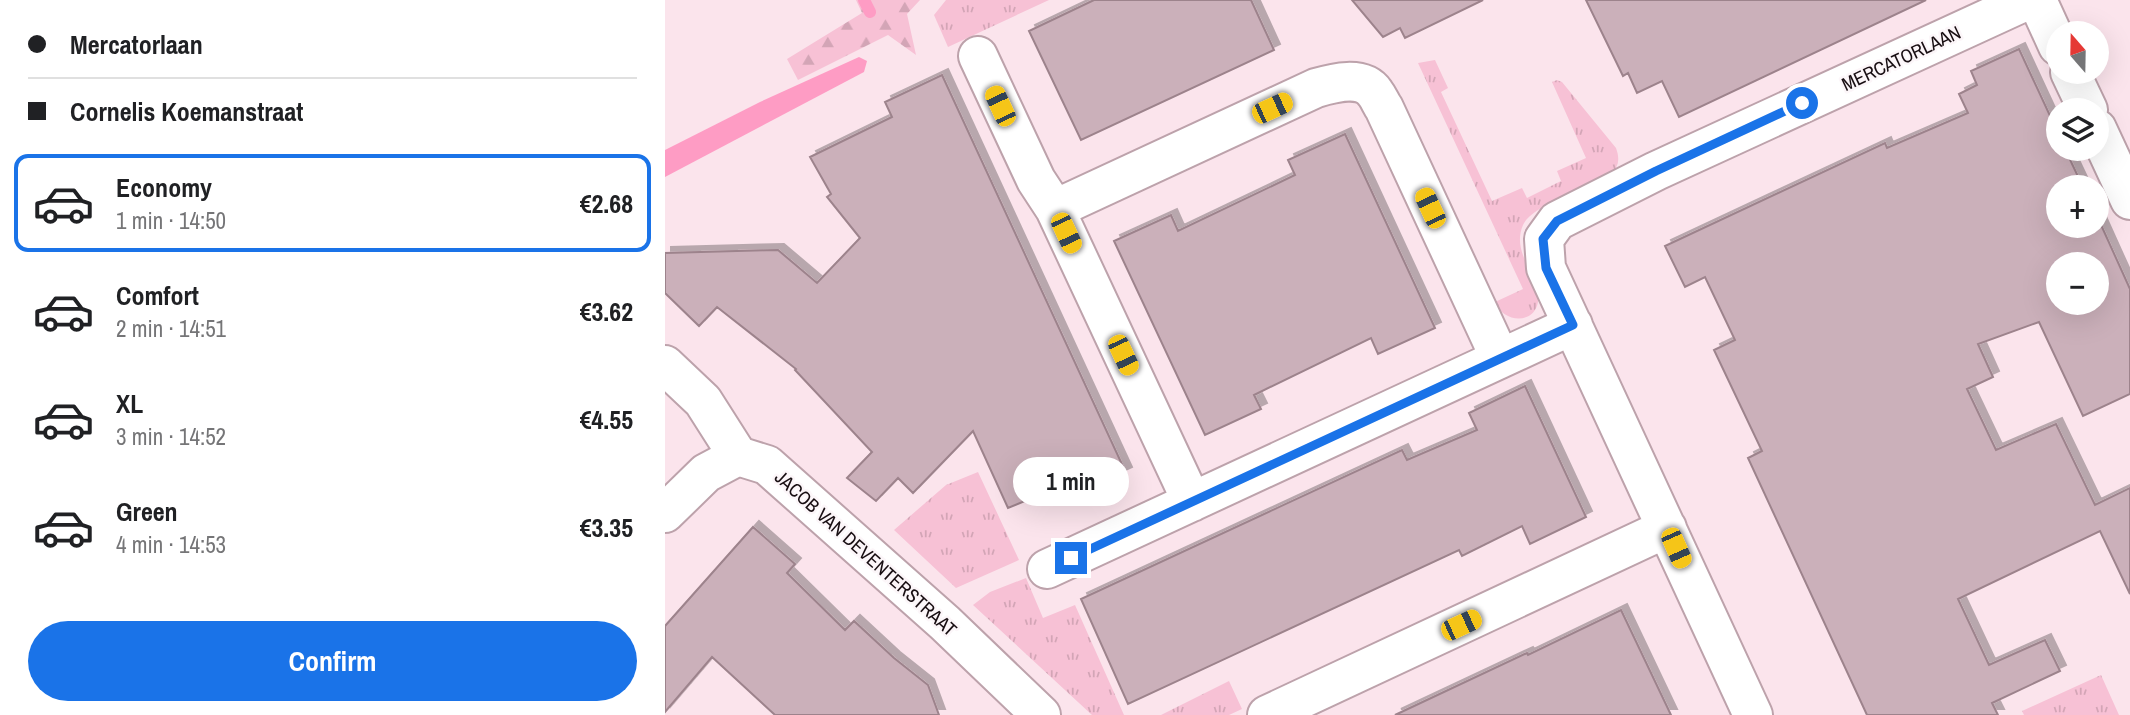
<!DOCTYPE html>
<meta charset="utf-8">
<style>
body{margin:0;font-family:"Archivo Narrow",sans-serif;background:#f2f2f2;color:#202124;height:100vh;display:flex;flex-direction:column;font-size:26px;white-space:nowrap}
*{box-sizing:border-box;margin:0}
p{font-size:23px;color:#757577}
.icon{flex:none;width:38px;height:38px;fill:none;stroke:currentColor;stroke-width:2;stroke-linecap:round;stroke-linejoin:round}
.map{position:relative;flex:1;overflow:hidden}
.sheet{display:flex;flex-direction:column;background:#fff;width:665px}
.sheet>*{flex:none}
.guide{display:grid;align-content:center;height:154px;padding:0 28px;background:#fff}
.needle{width:46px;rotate:340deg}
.tools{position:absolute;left:1381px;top:21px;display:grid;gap:14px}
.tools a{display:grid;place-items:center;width:63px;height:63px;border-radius:50%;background:#fff;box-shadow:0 7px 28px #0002;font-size:35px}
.end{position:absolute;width:32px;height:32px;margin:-16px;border:9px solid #1a73e8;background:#fff;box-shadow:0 0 0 4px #fff}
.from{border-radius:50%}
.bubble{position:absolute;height:49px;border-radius:24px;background:#fff;box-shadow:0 7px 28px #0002;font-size:23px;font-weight:800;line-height:49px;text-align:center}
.car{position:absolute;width:21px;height:42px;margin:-21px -10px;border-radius:9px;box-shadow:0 0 5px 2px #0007;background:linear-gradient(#f5c518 24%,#345 0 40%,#f5c518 0 76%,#345 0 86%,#f5c518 0)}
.guide b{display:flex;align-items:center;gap:24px;height:66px;font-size:26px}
.guide b+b{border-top:2px solid #e0e0e0}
.guide i{width:18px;height:18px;background:#202124}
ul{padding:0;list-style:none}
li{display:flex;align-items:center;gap:21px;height:98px;margin:0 14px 10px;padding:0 14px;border:4px solid transparent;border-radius:14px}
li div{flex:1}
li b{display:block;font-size:26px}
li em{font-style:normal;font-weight:800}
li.current{border-color:#1a73e8}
li>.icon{width:63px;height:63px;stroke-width:1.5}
.button{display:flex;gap:14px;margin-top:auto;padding:14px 28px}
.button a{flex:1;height:80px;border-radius:42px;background:#1a73e8;color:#fff;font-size:28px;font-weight:800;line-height:80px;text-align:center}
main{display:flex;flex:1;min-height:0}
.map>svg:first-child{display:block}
.grass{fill:url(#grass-tufts)}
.forest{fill:url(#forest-firs)}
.water{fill:#fe9cc4}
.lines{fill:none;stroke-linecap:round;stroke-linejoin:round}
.stream{stroke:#fe9cc4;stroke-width:12}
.building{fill:#cbb0ba;stroke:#9d838c;stroke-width:2;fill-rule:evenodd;filter:url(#shadow)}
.minor-casing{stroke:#bda2ab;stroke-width:42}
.minor{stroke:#fff;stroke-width:38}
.route{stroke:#1a73e8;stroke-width:9}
.labels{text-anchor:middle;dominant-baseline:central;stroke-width:5;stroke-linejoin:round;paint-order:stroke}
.street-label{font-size:19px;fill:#180e12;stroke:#fcf6f9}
</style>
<main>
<section class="sheet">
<div class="guide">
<b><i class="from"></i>Mercatorlaan</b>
<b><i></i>Cornelis Koemanstraat</b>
</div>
<ul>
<li class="current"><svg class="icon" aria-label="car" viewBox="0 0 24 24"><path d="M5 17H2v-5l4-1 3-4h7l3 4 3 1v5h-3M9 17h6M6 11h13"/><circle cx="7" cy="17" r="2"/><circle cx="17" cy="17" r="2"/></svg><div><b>Economy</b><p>1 min · 14:50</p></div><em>€2.68</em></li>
<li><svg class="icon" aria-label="car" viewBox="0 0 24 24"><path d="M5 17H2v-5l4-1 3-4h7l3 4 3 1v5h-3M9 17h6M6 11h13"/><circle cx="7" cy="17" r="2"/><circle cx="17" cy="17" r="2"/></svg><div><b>Comfort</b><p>2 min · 14:51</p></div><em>€3.62</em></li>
<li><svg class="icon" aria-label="car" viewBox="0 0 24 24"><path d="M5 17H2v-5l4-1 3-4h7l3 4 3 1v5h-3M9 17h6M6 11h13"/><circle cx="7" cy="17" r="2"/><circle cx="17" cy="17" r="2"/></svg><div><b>XL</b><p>3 min · 14:52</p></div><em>€4.55</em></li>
<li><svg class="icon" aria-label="car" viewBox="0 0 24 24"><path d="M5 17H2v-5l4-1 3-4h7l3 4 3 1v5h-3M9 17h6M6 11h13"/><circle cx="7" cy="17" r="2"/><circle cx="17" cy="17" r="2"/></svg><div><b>Green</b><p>4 min · 14:53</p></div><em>€3.35</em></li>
</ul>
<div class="button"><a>Confirm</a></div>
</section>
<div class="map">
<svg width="1465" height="715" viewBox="0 0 1465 715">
<defs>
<pattern id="grass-tufts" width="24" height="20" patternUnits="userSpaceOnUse" patternTransform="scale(1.75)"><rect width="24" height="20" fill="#f7c1d5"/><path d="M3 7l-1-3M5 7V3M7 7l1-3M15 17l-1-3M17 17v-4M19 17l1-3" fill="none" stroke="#d3a5b6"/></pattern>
<pattern id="forest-firs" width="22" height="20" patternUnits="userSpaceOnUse" patternTransform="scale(1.75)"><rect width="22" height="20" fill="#f7c1d5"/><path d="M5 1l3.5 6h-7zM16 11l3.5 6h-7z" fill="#d3a5b6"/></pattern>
<filter id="shadow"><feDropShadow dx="6" dy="-6" stdDeviation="0" flood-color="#0004"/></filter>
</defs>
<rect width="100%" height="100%" fill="#fbe4ec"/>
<path class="grass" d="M 281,0 L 384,0 L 283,47 L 269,15 Z
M 770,60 L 783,88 L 776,92 L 827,201 L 857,188 L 862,198 L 896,181 L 892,171 L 921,158 L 887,82 L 892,80 L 897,82 L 951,148 C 955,159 954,166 945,175 C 926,184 866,206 858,225 C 845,255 878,278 873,302 C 869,325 838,323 830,302 L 858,289 L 753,63 Z
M 313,472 L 354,560 L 291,588 L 229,530 L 281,485 Z
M 361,578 L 378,618 L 410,605 L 459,715 L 427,715 L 308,605 L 325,592 Z
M 1436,675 L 1454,715 L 1359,715 L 1357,711 Z
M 564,681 L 577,709 L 564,715 L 496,715 Z"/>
<path class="forest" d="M 191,0 L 255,0 L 242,14 L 251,55 L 223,35 L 133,80 L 122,59 L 197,13 Z"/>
<path class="water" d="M 194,57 L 202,61 L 199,72 L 0,177 L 0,150 L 95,102 Z"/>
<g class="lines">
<path class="stream" d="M 199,0 L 205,12"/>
</g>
<path class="building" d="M 429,0 L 586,0 L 609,50 L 416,140 L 364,31 Z
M 687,0 L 818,0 L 740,38 L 735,28 L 718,37 Z
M 921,0 L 1261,0 L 1014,117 L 997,81 L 972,93 L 963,73 L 958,76 Z
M 1354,49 L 1393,133 L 1393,149 L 1400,149 L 1418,187 L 1393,187 L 1393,226 L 1432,226 L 1432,216 L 1465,289 L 1465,394 L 1418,416 L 1374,322 L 1313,344 L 1328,377 L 1302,389 L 1331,450 L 1391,424 L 1430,505 L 1465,488 L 1465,594 L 1435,531 L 1293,599 L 1324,665 L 1380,640 L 1395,671 L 1327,703 L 1333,715 L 1202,715 L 1083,458 L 1097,451 L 1049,350 L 1070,340 L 1040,277 L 1020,287 L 1000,246 L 1220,143 L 1222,148 L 1303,113 L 1294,94 L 1312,85 L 1306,71 ZM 1393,264 L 1432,264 L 1432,303 L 1393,303 Z
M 277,75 L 461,473 L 405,499 L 398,485 L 343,508 L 308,431 L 248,493 L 233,478 L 211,501 L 182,478 L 207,452 L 130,370 L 131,369 L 52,307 L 34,326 L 0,293 L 0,253 L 113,250 L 152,283 L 195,238 L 162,197 L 166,194 L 145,157 L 227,117 L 220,102 Z
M 680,134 L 770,328 L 713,354 L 706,338 L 589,395 L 596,409 L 540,435 L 449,241 L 506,215 L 513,231 L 630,175 L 623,160 Z
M 860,386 L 921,517 L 865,544 L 857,526 L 797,556 L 794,550 L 463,704 L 416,599 L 737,450 L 742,460 L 812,430 L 804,413 Z
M 88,527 L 130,564 L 122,573 L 180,630 L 189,621 L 229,658 L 263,685 L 274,715 L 110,715 L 47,657 L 0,712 L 0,626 Z
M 956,610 L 1006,715 L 730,715 L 862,653 L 863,655 Z"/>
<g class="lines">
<g class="minor-casing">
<path id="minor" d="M 1372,0 L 1393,46
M 313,56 L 371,180 L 390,209 L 527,502
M 1405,72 L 1423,110
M 1432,129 L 1465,200
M 390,209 L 651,88 C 668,83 698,75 710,93 C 714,98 716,104 719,108 L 835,358
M 0,365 L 38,401 L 73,456 L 102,465 L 280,623 L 376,715
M 0,513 L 41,473 L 73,456
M 382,569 L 908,325
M 602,715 L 1002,528
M 1088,715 L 881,268 L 879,239 L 892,221 L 991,171 L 1363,0"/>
</g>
<use href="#minor" class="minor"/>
</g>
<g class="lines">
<path class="route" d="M 406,558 L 908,325 L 881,268 L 878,239 L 892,221 L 991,171 L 1137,103"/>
</g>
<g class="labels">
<g class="street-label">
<text transform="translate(1236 58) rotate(-25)">MERCATORLAAN</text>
<text transform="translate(201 553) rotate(42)">JACOB VAN DEVENTERSTRAAT</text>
</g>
</g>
</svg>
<div class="tools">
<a><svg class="needle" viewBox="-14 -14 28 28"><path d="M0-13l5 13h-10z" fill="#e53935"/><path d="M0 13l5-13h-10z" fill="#757577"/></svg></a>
<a><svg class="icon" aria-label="layers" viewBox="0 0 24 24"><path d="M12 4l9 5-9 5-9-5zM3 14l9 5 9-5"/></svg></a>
<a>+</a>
<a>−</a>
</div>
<i class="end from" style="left:1137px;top:103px"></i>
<i class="end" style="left:406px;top:558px"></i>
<div class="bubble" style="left:348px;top:457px;width:116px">1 min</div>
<i class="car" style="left:335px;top:106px;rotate:335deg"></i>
<i class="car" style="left:607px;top:108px;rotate:65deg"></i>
<i class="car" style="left:765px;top:208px;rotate:335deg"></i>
<i class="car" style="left:401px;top:233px;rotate:155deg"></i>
<i class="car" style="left:458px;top:355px;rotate:155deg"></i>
<i class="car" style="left:1011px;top:548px;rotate:156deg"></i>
<i class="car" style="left:796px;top:625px;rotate:65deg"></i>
</div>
</main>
